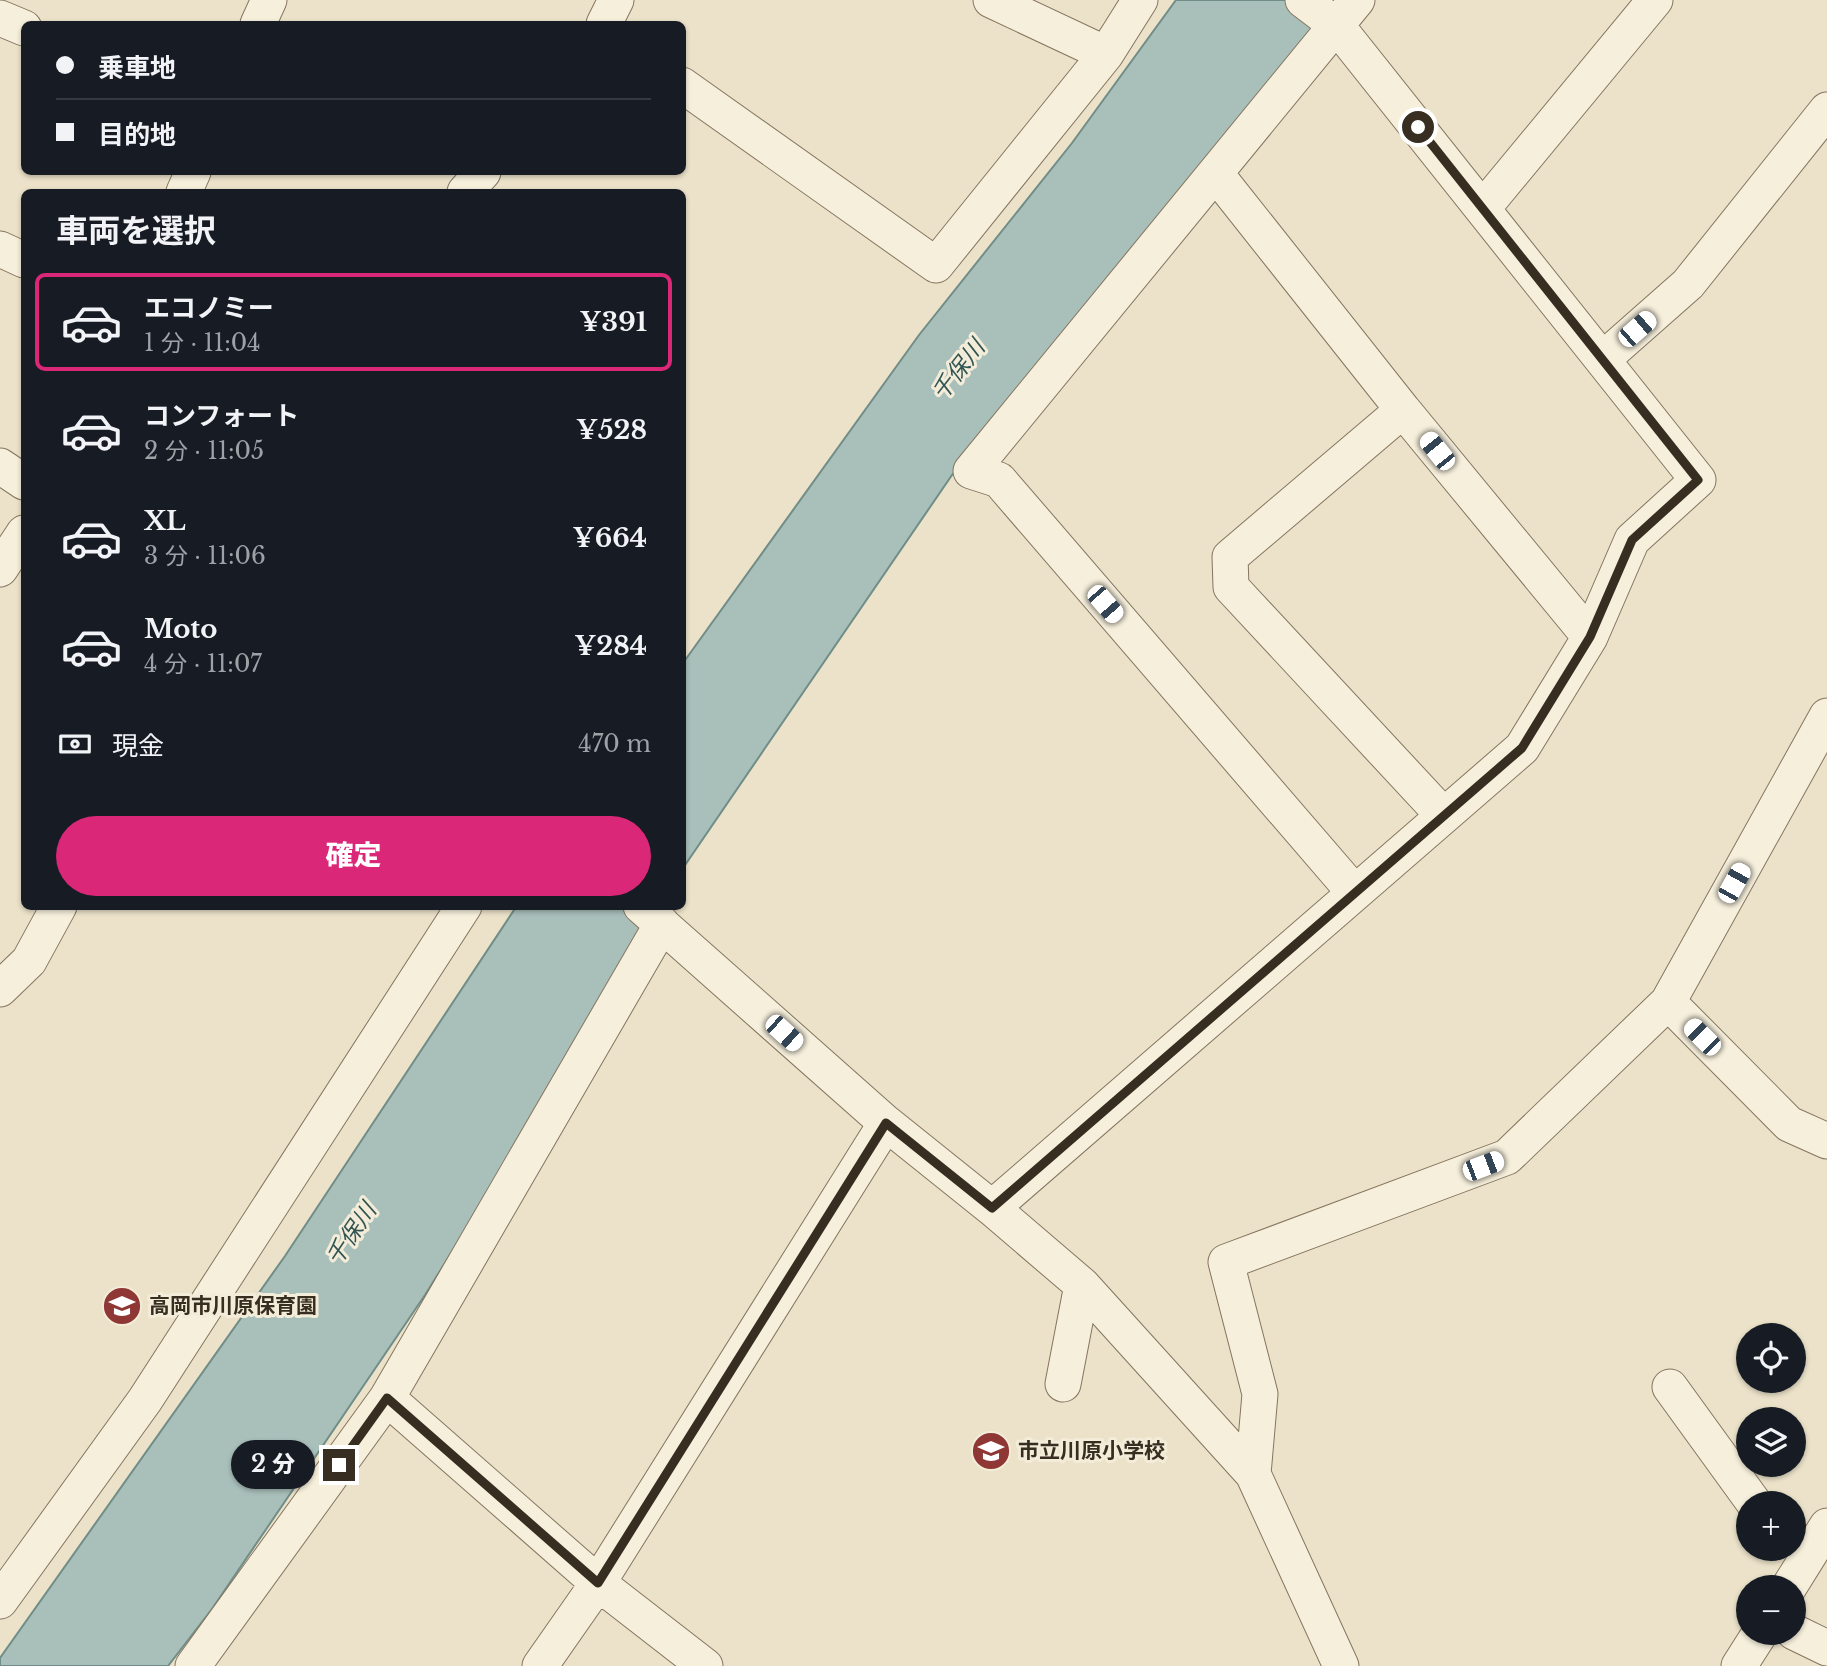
<!DOCTYPE html>
<html lang="ja">
<meta charset="utf-8">
<style>
body{margin:0;font-family:"Libre Baskerville","Noto Sans JP",serif;background:#242831;color:#f1f3f6;height:100vh;display:flex;flex-direction:column;font-size:26px;white-space:nowrap}
*{box-sizing:border-box;margin:0}
p{font-size:23px;color:#9ea1a6}
.icon{flex:none;width:38px;height:38px;fill:none;stroke:currentColor;stroke-width:2;stroke-linecap:round;stroke-linejoin:round}
.map{position:relative;flex:1;overflow:hidden}
.panel{position:absolute;left:21px;top:189px;width:665px;height:721px;display:flex;flex-direction:column;background:#171b24;border-radius:10px;box-shadow:0 2px 5px #0004}
.panel>*{flex:none}
.hud{position:absolute;left:21px;top:21px;width:665px;height:154px;border-radius:10px;box-shadow:0 2px 5px #0004;display:grid;align-content:center;height:154px;padding:0 35px;background:#171b24}
.tools{position:absolute;left:1736px;top:1323px;display:grid;gap:14px}
.tools a{display:grid;place-items:center;width:70px;height:70px;border-radius:50%;background:#171b24;box-shadow:0 2px 5px #0004;font-size:35px}
.end{position:absolute;width:32px;height:32px;margin:-16px;border:9px solid #372d21;background:#fff;box-shadow:0 0 0 4px #fff}
.from{border-radius:50%}
.bubble{position:absolute;height:49px;border-radius:24px;background:#171b24;box-shadow:0 2px 5px #0004;font-size:23px;font-weight:800;line-height:49px;text-align:center}
.car{position:absolute;width:21px;height:42px;margin:-21px -10px;border-radius:9px;box-shadow:0 0 5px 2px #0007;background:linear-gradient(#fff 24%,#345 0 40%,#fff 0 76%,#345 0 86%,#fff 0)}
.hud b{display:flex;align-items:center;gap:24px;height:66px;font-size:26px}
.hud b+b{border-top:2px solid #363941}
.hud i{width:18px;height:18px;background:#f1f3f6}
ul{padding:0;list-style:none}
li{display:flex;align-items:center;gap:21px;height:98px;margin:0 14px 10px;padding:0 21px;border:4px solid transparent;border-radius:10px}
li div{flex:1}
li b{display:block;font-size:26px}
li em{font-style:normal;font-weight:800}
li.active{border-color:#db2777}
li>.icon{width:63px;height:63px;stroke-width:1.5}
h2{padding:0 35px;font-size:32px;line-height:84px}
.pay{display:flex;align-items:center;gap:18px;height:77px;padding:0 35px;font-size:26px}
.pay p{margin-inline-start:auto}
.primary-button{display:flex;gap:14px;margin-top:auto;padding:14px 35px}
.primary-button a{flex:1;height:80px;border-radius:42px;background:#db2777;color:#fff;font-size:28px;font-weight:800;line-height:80px;text-align:center}
.map>svg:first-child{display:block}
.water{fill:#a9bfba;stroke:#708d87;stroke-width:2}
.lines{fill:none;stroke-linecap:round;stroke-linejoin:round}
.minor-casing{stroke:#85755f;stroke-width:37}
.minor{stroke:#f6efdc;stroke-width:35}
.route{stroke:#372d21;stroke-width:9}
.labels{text-anchor:middle;dominant-baseline:central;stroke-width:6;stroke-linejoin:round;paint-order:stroke}
.poi-label{font-size:21px;font-weight:bold;fill:#372d21;stroke:#f3ecd8;text-anchor:start}
.water-label{font-size:23px;font-style:italic;fill:#325554;stroke:#f3ecd8}
</style>
<div class="map">
<svg width="1827" height="1666" viewBox="0 0 1827 1666">
<rect width="100%" height="100%" fill="#ebe2c9"/>
<path class="water" d="M 1176,0 L 1338,0 L 952,475 L 683,868 L 683,663 L 919,335 L 1072,143 Z
M 516,907 L 657,907 L 565,1072 L 425,1295 L 212,1609 L 168,1666 L 0,1666 L 0,1658 L 285,1256 Z"/>
<g class="lines">
<g class="minor-casing">
<path id="minor" d="M 0,18 L 24,28
M 258,24 L 269,0
M 604,24 L 616,0
M 1106,54 L 1140,0
M 682,85 L 936,265 L 1106,54 L 991,0
M 1216,174 L 1403,410
M 184,192 L 193,172
M 465,192 L 483,172
M 1483,208 L 1655,0
M 0,249 L 24,260
M 1603,359 L 1688,284 L 1827,110
M 0,466 L 24,482
M 0,569 L 24,533
M 1443,815 L 1231,587 L 1230,557 L 1403,410 L 1590,637
M 1354,892 L 999,480 L 971,471 L 1357,0
M 641,906 L 886,1123 L 992,1208 L 1082,1285 L 1253,1474 L 1341,1666
M 0,989 L 29,961 L 59,906
M 1668,1002 L 1789,1124 L 1827,1141
M 992,1208 L 1522,748 L 1590,637 L 1632,540 L 1698,480 L 1336,25 L 1303,0
M 1063,1384 L 1082,1285
M 1670,1387 L 1754,1503
M 387,1398 L 598,1583 L 705,1666
M 1253,1474 L 1260,1394 L 1226,1262 L 1507,1157 L 1668,1002 L 1827,716
M 1789,1587 L 1827,1526
M 0,1601 L 145,1400 L 464,906
M 1794,1632 L 1827,1648
M 193,1666 L 387,1398 L 662,924
M 540,1666 L 598,1583 L 886,1123
M 1739,1666 L 1760,1633"/>
</g>
<use href="#minor" class="minor"/>
</g>
<g class="lines">
<path class="route" d="M 339,1465 L 387,1398 L 598,1583 L 886,1123 L 992,1208 L 1522,748 L 1590,637 L 1632,540 L 1698,480 L 1418,127"/>
</g>
<defs>
<g id="school-disc" transform="scale(2.0125)"><circle r="9.5" fill="#8f3735" stroke="#f3ecd8"/><path d="M0-5L7-2L0 1L-7-2ZM-4 1L0 2.5L4 1V4Q0 6-4 4Z" fill="#fff"/></g>
</defs>
<g fill-rule="evenodd">
<use href="#school-disc" x="122" y="1306"/>
<use href="#school-disc" x="991" y="1451"/>
</g>
<g class="labels">
<g class="poi-label">
<text x="149" y="1306">高岡市川原保育園</text>
<text x="1018" y="1451">市立川原小学校</text>
</g>
<g class="water-label">
<text transform="translate(958 370) rotate(-52)">千保川</text>
<text transform="translate(351 1234) rotate(-56)">千保川</text>
</g>
</g>
</svg>
<div class="tools">
<a><svg class="icon" aria-label="locate" viewBox="0 0 24 24"><circle cx="12" cy="12" r="6"/><path d="M12 2v4M12 18v4M2 12h4M18 12h4"/></svg></a>
<a><svg class="icon" aria-label="layers" viewBox="0 0 24 24"><path d="M12 4l9 5-9 5-9-5zM3 14l9 5 9-5"/></svg></a>
<a>+</a>
<a>−</a>
</div>
<i class="end from" style="left:1418px;top:127px"></i>
<i class="end" style="left:339px;top:1465px"></i>
<div class="bubble" style="left:231px;top:1440px;width:84px">2 分</div>
<i class="car" style="left:1637px;top:329px;rotate:49deg"></i>
<i class="car" style="left:1437px;top:451px;rotate:321deg"></i>
<i class="car" style="left:1105px;top:604px;rotate:139deg"></i>
<i class="car" style="left:1734px;top:883px;rotate:29deg"></i>
<i class="car" style="left:784px;top:1033px;rotate:132deg"></i>
<i class="car" style="left:1702px;top:1037px;rotate:315deg"></i>
<i class="car" style="left:1483px;top:1166px;rotate:69deg"></i>
<div class="hud">
<b><i class="from"></i>乗車地</b>
<b><i></i>目的地</b>
</div>
<section class="panel">
<h2>車両を選択</h2>
<ul>
<li class="active"><svg class="icon" aria-label="car" viewBox="0 0 24 24"><path d="M5 17H2v-5l4-1 3-4h7l3 4 3 1v5h-3M9 17h6M6 11h13"/><circle cx="7" cy="17" r="2"/><circle cx="17" cy="17" r="2"/></svg><div><b>エコノミー</b><p>1 分 · 11:04</p></div><em>¥391</em></li>
<li><svg class="icon" aria-label="car" viewBox="0 0 24 24"><path d="M5 17H2v-5l4-1 3-4h7l3 4 3 1v5h-3M9 17h6M6 11h13"/><circle cx="7" cy="17" r="2"/><circle cx="17" cy="17" r="2"/></svg><div><b>コンフォート</b><p>2 分 · 11:05</p></div><em>¥528</em></li>
<li><svg class="icon" aria-label="car" viewBox="0 0 24 24"><path d="M5 17H2v-5l4-1 3-4h7l3 4 3 1v5h-3M9 17h6M6 11h13"/><circle cx="7" cy="17" r="2"/><circle cx="17" cy="17" r="2"/></svg><div><b>XL</b><p>3 分 · 11:06</p></div><em>¥664</em></li>
<li><svg class="icon" aria-label="car" viewBox="0 0 24 24"><path d="M5 17H2v-5l4-1 3-4h7l3 4 3 1v5h-3M9 17h6M6 11h13"/><circle cx="7" cy="17" r="2"/><circle cx="17" cy="17" r="2"/></svg><div><b>Moto</b><p>4 分 · 11:07</p></div><em>¥284</em></li>
</ul>
<div class="pay"><svg class="icon" aria-label="cash" viewBox="0 0 24 24"><path d="M3 7h18v10H3z"/><circle cx="12" cy="12" r="2"/></svg>現金<p>470 m</p></div>
<div class="primary-button"><a>確定</a></div>
</section>
</div>
